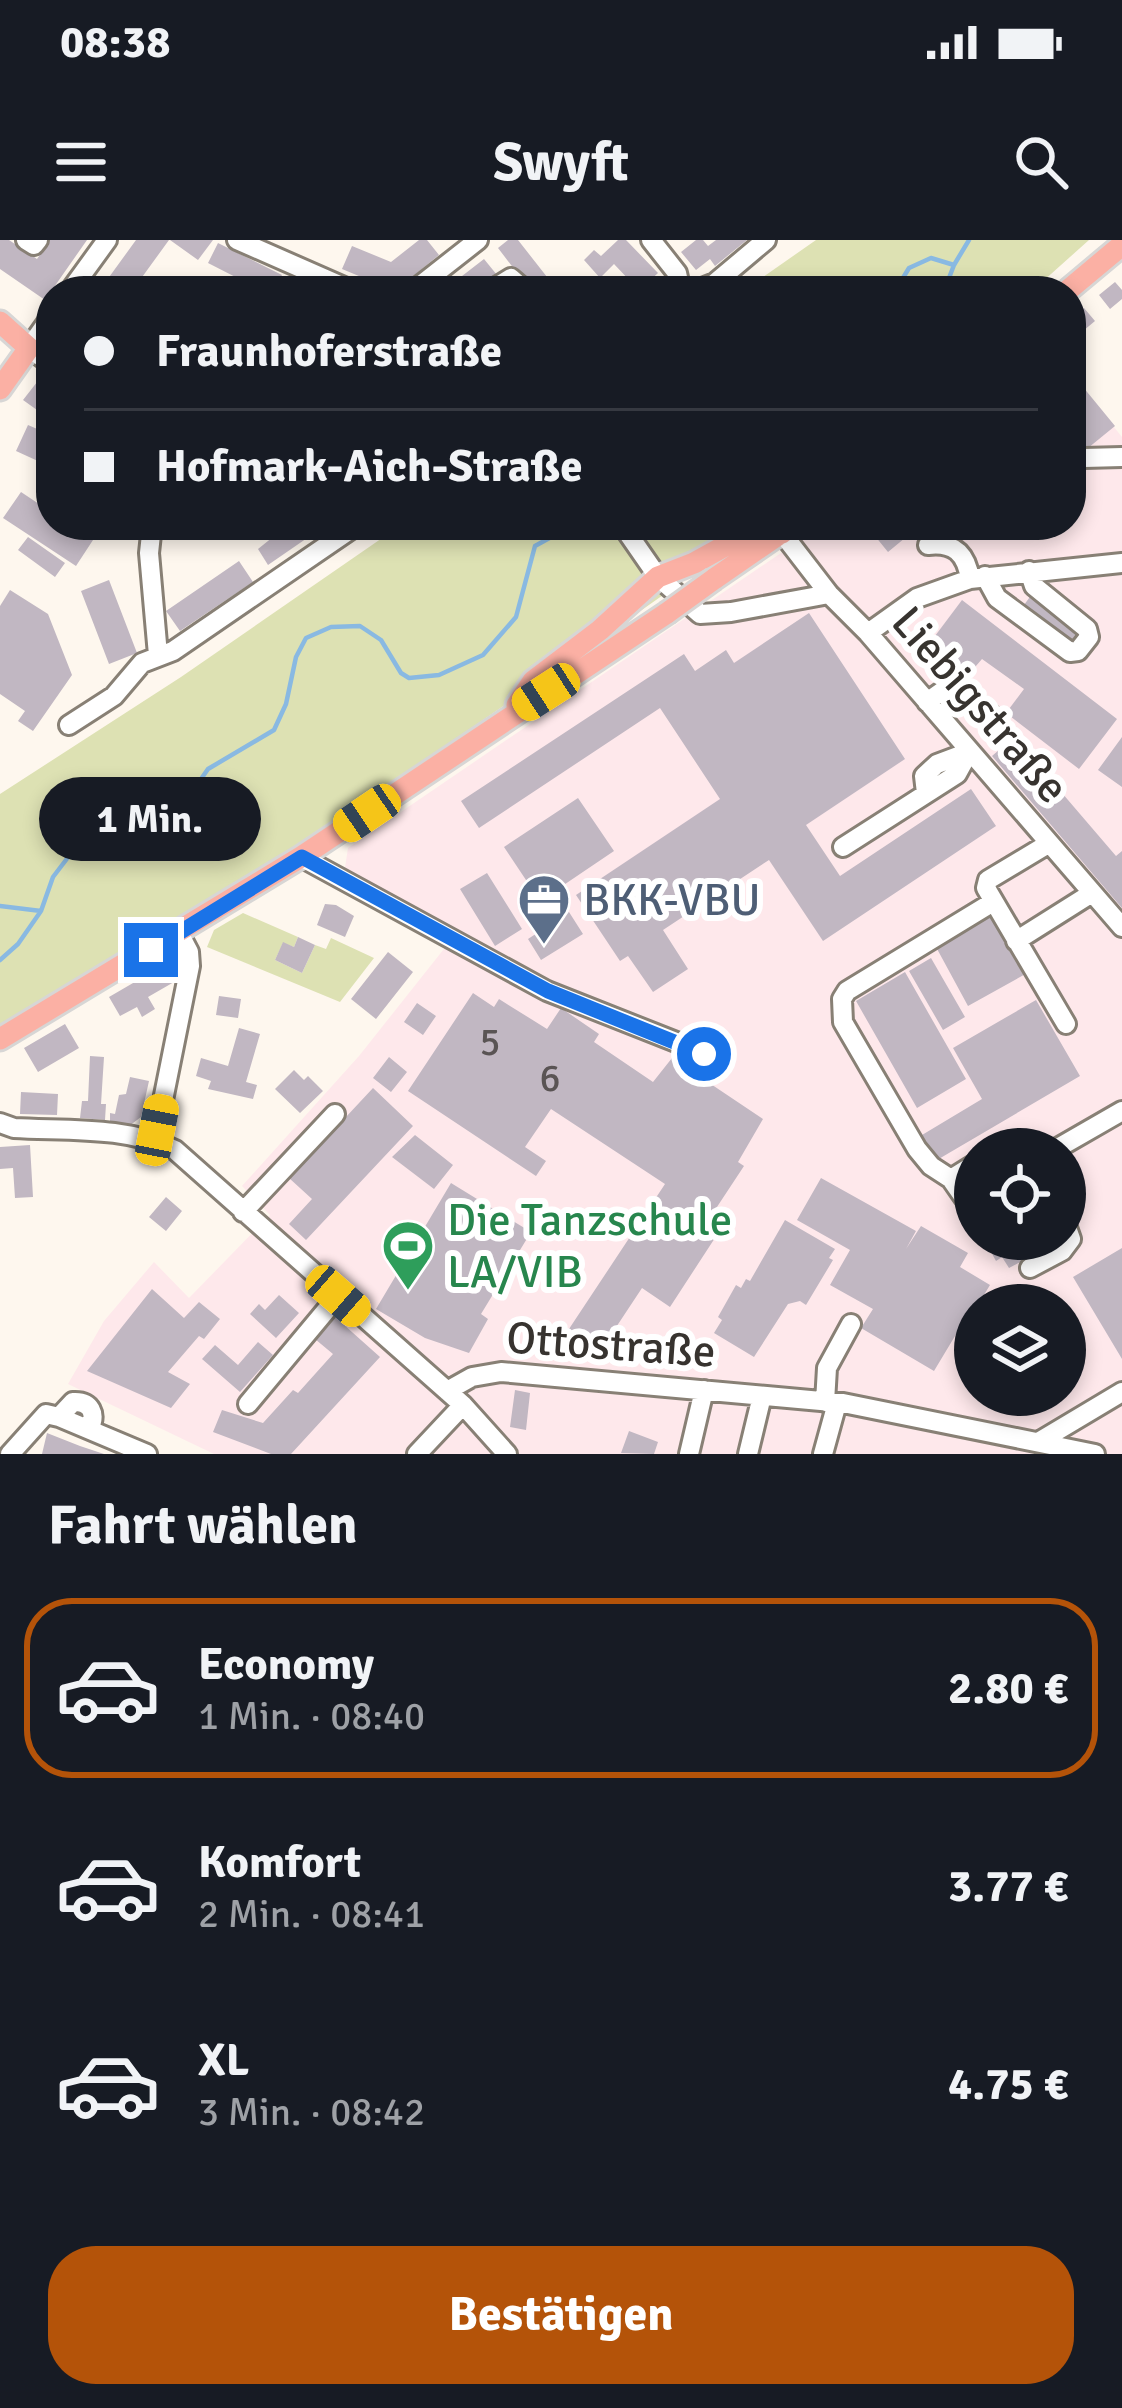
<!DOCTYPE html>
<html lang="de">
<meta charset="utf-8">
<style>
body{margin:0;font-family:Signika,sans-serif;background:#242831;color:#f1f3f6;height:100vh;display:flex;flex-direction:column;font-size:45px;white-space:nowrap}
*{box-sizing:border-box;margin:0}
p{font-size:39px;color:#9ea1a6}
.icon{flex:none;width:66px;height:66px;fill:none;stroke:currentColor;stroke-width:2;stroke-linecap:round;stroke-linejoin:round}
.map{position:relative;height:1214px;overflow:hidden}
.sheet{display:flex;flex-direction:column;background:#171b24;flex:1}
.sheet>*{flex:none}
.guide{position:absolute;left:36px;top:36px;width:1050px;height:264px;border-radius:48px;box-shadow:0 6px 18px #0003;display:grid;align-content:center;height:264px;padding:0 48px;background:#171b24}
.tools{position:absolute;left:954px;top:888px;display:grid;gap:24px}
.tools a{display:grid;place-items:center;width:132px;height:132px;border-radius:50%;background:#171b24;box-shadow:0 6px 18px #0003;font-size:60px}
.end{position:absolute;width:54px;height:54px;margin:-27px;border:15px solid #1a73e8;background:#fff;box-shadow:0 0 0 6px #fff}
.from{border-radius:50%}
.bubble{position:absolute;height:84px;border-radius:42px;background:#171b24;box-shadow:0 6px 18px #0003;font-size:39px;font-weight:700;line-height:84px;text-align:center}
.car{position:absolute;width:36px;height:72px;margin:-36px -18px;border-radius:15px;box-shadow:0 0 9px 3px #0007;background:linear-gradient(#f5c518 24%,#345 0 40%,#f5c518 0 76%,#345 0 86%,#f5c518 0)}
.guide b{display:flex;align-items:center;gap:42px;height:114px;font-size:45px}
.guide b+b{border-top:3px solid #363941}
.guide i{width:30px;height:30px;background:#f1f3f6}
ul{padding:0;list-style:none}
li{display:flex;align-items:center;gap:36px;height:180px;margin:0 24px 18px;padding:0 24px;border:6px solid transparent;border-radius:48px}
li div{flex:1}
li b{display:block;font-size:45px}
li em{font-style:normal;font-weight:700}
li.current{border-color:#b45309}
li>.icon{width:108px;height:108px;stroke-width:1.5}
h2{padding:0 48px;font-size:54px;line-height:144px}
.cta{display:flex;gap:24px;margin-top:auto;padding:24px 48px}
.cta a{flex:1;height:138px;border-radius:48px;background:#b45309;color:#fff;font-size:48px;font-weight:700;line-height:138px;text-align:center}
.status{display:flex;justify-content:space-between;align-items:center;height:84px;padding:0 60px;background:#171b24;direction:ltr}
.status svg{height:33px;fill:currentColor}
header{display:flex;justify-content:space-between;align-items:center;height:156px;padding:0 48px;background:#171b24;font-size:54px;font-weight:700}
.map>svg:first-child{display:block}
.commercial{fill:#fee8eb;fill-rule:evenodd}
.green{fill:#dde1b3}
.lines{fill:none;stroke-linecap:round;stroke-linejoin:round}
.stream{stroke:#89b9e2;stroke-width:4.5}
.building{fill:#c1b7c2}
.minor-casing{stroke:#888075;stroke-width:24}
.major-casing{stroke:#d7d6d5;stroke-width:27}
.minor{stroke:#fff;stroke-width:18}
.major{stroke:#fbb0a4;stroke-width:21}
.major-bridge-casing{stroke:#d7d6d5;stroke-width:27;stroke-linecap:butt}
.major-bridge{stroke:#fbb0a4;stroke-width:21}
.route{stroke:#1a73e8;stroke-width:15}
.labels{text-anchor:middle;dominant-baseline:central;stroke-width:12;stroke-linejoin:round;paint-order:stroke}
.number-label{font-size:39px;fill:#5a5454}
.street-label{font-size:45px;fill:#37332f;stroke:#fff}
.service-label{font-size:45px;fill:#4e5e75;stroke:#fff;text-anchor:start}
.leisure-label{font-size:45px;fill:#27864d;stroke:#fff;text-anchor:start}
</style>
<div class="status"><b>08:38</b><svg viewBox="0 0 49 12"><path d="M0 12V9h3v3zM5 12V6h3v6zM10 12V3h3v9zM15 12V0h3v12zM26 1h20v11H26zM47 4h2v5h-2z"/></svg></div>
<header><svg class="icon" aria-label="menu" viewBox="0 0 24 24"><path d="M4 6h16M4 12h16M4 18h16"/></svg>Swyft<svg class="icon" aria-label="search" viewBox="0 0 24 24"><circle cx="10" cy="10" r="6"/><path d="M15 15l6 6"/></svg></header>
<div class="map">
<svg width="1122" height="1214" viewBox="0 0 1122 1214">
<rect width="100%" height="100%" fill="#fef7ee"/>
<path class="commercial" d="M 1071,134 L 1122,197 L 1122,1214 L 214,1214 L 68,1144 L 104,1081 L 154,1022 L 189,1058 L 270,975 L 242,946 L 359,816 L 455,695 L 344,634 L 348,608 L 822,285 L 1071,285 ZM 975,909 L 1065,909 L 1065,999 L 975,999 ZM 975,1065 L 1065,1065 L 1065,1155 L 975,1155 Z"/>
<path class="green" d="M 816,0 L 1089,0 L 1032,51 L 743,51 Z
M 401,285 L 761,285 C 658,360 553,432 448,504 C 302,603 155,701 0,785 L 0,554 L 181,437 Z
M 243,673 L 298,697 L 294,707 L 283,703 L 275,720 L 302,733 L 315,705 L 326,709 L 331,698 L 374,718 L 340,762 L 207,707 L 214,690 Z"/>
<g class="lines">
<path class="stream" d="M 895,51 L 909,28 L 931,18 L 954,25 L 969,0
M 944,51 L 954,25
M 0,666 L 41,671
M 0,720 L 18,704 L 41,671 L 53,637 L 69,616 L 155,563 L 192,552 L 208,529 L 274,490 L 286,464 L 296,417 L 306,398 L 331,387 L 360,386 L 381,400 L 401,433 L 409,438 L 439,435 L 483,415 L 516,377 L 535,306 L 573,285"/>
</g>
<path class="building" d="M 0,0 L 9,0 L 37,19 L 50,0 L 87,0 L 45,60 L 0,29 Z
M 136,0 L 169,0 L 132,51 L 99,51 Z
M 170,0 L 213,0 L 198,20 Z
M 419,0 L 427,0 L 439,15 L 395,51 L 342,29 L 352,6 L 391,22 Z
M 508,0 L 518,0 L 558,51 L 531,51 L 498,8 Z
M 618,0 L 626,0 L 658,33 L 646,44 L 652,51 L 624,51 L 632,43 L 614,24 L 600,38 L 584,20 L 594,10 L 601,16 Z
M 696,0 L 703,0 L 708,6 L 716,0 L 747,0 L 715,26 L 710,19 L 696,30 L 681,12 Z
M 218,3 L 282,35 L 273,51 L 263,51 L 208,23 Z
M 484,19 L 497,35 L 476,51 L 459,51 L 453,43 Z
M 1115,42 L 1122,50 L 1122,59 L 1110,69 L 1099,55 Z
M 1084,68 L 1095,81 L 1071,101 L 1071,79 Z
M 41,137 L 51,144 L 51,180 L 23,160 Z
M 1071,141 L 1079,151 L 1083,147 L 1115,186 L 1077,217 L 1071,209 Z
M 28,185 L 51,195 L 51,227 L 16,211 Z
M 21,252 L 51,272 L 51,285 L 70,285 L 93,300 L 76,326 L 3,278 Z
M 288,285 L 326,285 L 268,325 L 258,309 Z
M 866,285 L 904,285 L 911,293 L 888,312 Z
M 28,297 L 65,323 L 55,337 L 18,310 Z
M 239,321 L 253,342 L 180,391 L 166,371 Z
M 109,340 L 137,413 L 109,424 L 81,351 Z
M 10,350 L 48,374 L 72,435 L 33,491 L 18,481 L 25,471 L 0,454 L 0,366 Z
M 1032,354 L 1086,397 L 1078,406 L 1024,365 Z
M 962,360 L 1117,479 L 1079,529 L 1006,473 L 1024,449 L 982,419 L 969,434 L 929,404 Z
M 809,373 L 905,519 L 806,585 L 840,636 L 971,549 L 996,586 L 823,701 L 769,620 L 663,690 L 688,729 L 653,752 L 628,716 L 620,721 L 576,655 L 720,559 L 660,468 L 479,588 L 461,561 L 684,414 L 695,431 L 726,410 L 734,423 Z
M 1014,497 L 1116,616 L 1122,611 L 1122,668 L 992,516 Z
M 1122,497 L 1122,547 L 1098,530 Z
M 578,558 L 614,611 L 540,661 L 504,607 Z
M 487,633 L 522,689 L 495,706 L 460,649 Z
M 325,664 L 336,665 L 354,676 L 345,697 L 317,685 Z
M 569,672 L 583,694 L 541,720 L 528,699 Z
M 996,673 L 1029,732 L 968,766 L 936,707 Z
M 298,697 L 315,705 L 302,733 L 275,720 L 283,702 L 294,707 Z
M 388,712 L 413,732 L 376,779 L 351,759 Z
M 931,718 L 965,777 L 943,790 L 909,731 Z
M 164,725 L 174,742 L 148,757 L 155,769 L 142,777 L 137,767 L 120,776 L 109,757 Z
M 905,732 L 966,839 L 917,868 L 856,761 Z
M 473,753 L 494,767 L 499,759 L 547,789 L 561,768 L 599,794 L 594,802 L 653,842 L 672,818 L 763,879 L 738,922 L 744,926 L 713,973 L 726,981 L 670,1067 L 642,1048 L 597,1116 L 565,1095 L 665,944 L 551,869 L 525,907 L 546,921 L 536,936 L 408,851 Z
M 219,756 L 241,759 L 238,778 L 216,775 Z
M 1036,760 L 1080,836 L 937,920 L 922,895 L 982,859 L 953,808 Z
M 417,763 L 436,776 L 423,795 L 404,782 Z
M 65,784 L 79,808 L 38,832 L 24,808 Z
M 239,788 L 260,794 L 246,842 L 257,845 L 253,859 L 208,849 L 211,841 L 196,836 L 201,818 L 228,826 Z
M 90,816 L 104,817 L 101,864 L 106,864 L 105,880 L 80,878 L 82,861 L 88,861 Z
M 389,817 L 407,832 L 391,852 L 373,838 Z
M 294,830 L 304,840 L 308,836 L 323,851 L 300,873 L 275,849 Z
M 130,837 L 149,841 L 141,877 L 129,886 L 110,882 L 110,873 L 115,874 L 119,855 L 126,854 Z
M 373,848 L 413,886 L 306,1000 L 289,984 L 312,959 L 289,938 Z
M 21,852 L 58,854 L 57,875 L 20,874 Z
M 415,895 L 453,925 L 434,949 L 392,917 Z
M 30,905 L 33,957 L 15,958 L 13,928 L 0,929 L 0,907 Z
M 821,938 L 916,991 L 906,1009 L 921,986 L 968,1013 L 960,1027 L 990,1045 L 979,1063 L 976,1061 L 934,1131 L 861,1088 L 873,1069 L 830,1045 L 850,1010 L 797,980 Z
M 451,943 L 531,992 L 481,1074 L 488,1079 L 469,1113 L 425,1098 L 376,1069 Z
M 166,957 L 182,971 L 166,991 L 149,977 Z
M 785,980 L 835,1009 L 829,1018 L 833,1020 L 806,1065 L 800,1061 L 788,1064 L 754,1117 L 714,1093 L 722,1080 L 718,1077 L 736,1045 L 741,1048 L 746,1039 L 750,1041 Z
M 984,999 L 1064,999 L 1009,1028 L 1002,1017 L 996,1021 Z
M 1122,1008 L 1122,1119 L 1073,1037 Z
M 152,1049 L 184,1078 L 199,1062 L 220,1079 L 204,1099 L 199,1096 L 168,1132 L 190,1144 L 171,1168 L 87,1131 Z
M 279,1055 L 299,1073 L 276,1098 L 250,1074 L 259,1064 L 265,1070 Z
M 334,1076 L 380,1117 L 291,1214 L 271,1214 L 213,1192 L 222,1170 L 263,1183 L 293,1150 L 298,1153 L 333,1114 L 315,1099 Z
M 258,1102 L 273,1115 L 240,1152 L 202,1119 L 215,1105 L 238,1125 Z
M 515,1150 L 530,1153 L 526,1190 L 510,1187 Z
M 629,1191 L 658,1202 L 654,1214 L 621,1213 Z
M 47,1193 L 80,1206 L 104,1214 L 42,1214 Z"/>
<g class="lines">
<g class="minor-casing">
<path id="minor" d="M 26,0 L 34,5 L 38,0
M 237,0 L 353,51
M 651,0 L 677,33 L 681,51
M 70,51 L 107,0
M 413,51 L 478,0
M 490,51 L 511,38 L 526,51
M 695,51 L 715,43 L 766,0
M 51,77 L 29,108 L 51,124
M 1084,218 L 1122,217
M 152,285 L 149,313 L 158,415
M 622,285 L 658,337 L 700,374 L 731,372 L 829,354
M 782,293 L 829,354 L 868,393 L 1122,687
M 928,305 C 954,302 966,313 970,339
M 985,336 L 997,358 L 1070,412 L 1078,411 L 1089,397 L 1087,389 L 1034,346 L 1029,331
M 868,393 L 917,358 L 970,339 L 1122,323
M 927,462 L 948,447 L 959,447 L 991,475
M 69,485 L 114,456 L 142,423 L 173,411 L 357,285
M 926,553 L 924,536 L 937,524 L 969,512
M 1048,604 L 988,640 L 986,648 L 1066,784
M 843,607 L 957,534 L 969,512
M 301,617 L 547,751 L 704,813
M 1016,701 L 1092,653
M 0,883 L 14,888 C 66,891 127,886 175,910 L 463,1165 L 507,1214
M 155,900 L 190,726 L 189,712 L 179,693
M 999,909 L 1011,901
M 1056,909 L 1122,871
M 975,924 L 951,939 L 967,962 L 975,957
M 951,939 L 931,926 L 917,909 L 843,782 L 842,759 L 847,751 L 993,662
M 243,972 L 335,874
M 1030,1028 L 1062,1011 L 1071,999 L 1065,982
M 447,1151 L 472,1137 L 501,1132 L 843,1163 L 1095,1214
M 825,1162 L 827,1128 L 851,1084
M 248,1164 L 338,1056
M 89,1189 C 97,1174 91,1161 73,1162 L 59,1177 L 147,1214
M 1040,1201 L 1122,1152
M 10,1214 L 46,1174 L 59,1177
M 417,1214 L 463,1165
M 689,1214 L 704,1150
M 748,1214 L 762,1156
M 823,1214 L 837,1163"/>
</g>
<g class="major-casing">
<path id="major" d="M 1067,51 L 1122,5
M 0,82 L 29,108 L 0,149
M 714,339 L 788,288
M 517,465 L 533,441 L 600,390 L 658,337 L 694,323 L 752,291 L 769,289 L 782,293
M 0,799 L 301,617 L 667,373"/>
</g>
<use href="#minor" class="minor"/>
<use href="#major" class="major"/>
<g class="major-bridge-casing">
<path id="major-bridge" d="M 667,373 L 714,339"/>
</g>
<use href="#major-bridge" class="major-bridge"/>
</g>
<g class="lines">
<path class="route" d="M 151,710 L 302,617 L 548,751 L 704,814"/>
</g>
<defs>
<g id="office-pin" transform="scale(2.7)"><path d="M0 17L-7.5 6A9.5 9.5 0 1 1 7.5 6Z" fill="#5c6f8a" stroke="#fff"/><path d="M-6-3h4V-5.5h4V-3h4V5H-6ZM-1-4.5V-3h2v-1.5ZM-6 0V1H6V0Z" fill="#fff"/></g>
<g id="stadium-pin" transform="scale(2.7)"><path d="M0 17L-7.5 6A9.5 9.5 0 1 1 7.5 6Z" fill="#2e9e5b" stroke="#fff"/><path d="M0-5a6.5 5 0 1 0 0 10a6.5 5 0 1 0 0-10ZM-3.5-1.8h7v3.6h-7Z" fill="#fff"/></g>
</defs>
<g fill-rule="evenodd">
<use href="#office-pin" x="544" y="660"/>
<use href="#stadium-pin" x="408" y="1006"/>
</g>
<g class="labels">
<g class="number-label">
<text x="490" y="802">5</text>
<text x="550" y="838">6</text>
</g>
<g class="street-label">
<text transform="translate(980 465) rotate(49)">Liebigstraße</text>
<text transform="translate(611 1105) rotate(4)">Ottostraße</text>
</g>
<g class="service-label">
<text x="583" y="660">BKK-VBU</text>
</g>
<g class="leisure-label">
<text x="447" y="980">Die Tanzschule<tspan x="447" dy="52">LA/VIB</tspan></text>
</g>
</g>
</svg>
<div class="tools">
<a><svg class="icon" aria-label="locate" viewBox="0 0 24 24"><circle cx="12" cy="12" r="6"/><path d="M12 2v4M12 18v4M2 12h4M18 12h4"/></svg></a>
<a><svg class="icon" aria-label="layers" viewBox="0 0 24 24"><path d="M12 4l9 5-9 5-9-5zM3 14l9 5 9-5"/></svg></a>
</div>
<i class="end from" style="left:704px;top:814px"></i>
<i class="end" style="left:151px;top:710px"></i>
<div class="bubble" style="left:39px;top:537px;width:222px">1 Min.</div>
<i class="car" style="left:546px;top:452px;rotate:237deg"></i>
<i class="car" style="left:367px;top:573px;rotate:236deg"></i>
<i class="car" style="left:157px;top:890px;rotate:11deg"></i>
<i class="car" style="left:338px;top:1056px;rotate:131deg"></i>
<div class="guide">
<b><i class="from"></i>Fraunhoferstraße</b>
<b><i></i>Hofmark-Aich-Straße</b>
</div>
</div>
<section class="sheet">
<h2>Fahrt wählen</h2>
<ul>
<li class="current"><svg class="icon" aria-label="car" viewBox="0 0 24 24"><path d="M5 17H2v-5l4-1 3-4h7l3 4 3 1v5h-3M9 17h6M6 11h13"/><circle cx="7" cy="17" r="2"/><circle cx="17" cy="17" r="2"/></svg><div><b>Economy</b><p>1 Min. · 08:40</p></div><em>2.80 €</em></li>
<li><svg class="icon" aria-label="car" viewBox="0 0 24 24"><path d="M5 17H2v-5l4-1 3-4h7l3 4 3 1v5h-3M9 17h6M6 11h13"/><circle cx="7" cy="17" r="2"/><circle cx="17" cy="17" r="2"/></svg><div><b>Komfort</b><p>2 Min. · 08:41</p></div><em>3.77 €</em></li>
<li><svg class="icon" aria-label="car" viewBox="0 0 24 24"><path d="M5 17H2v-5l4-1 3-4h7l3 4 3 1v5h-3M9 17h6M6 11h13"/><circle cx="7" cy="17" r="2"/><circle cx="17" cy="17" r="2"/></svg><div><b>XL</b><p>3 Min. · 08:42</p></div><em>4.75 €</em></li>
</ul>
<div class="cta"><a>Bestätigen</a></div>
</section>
